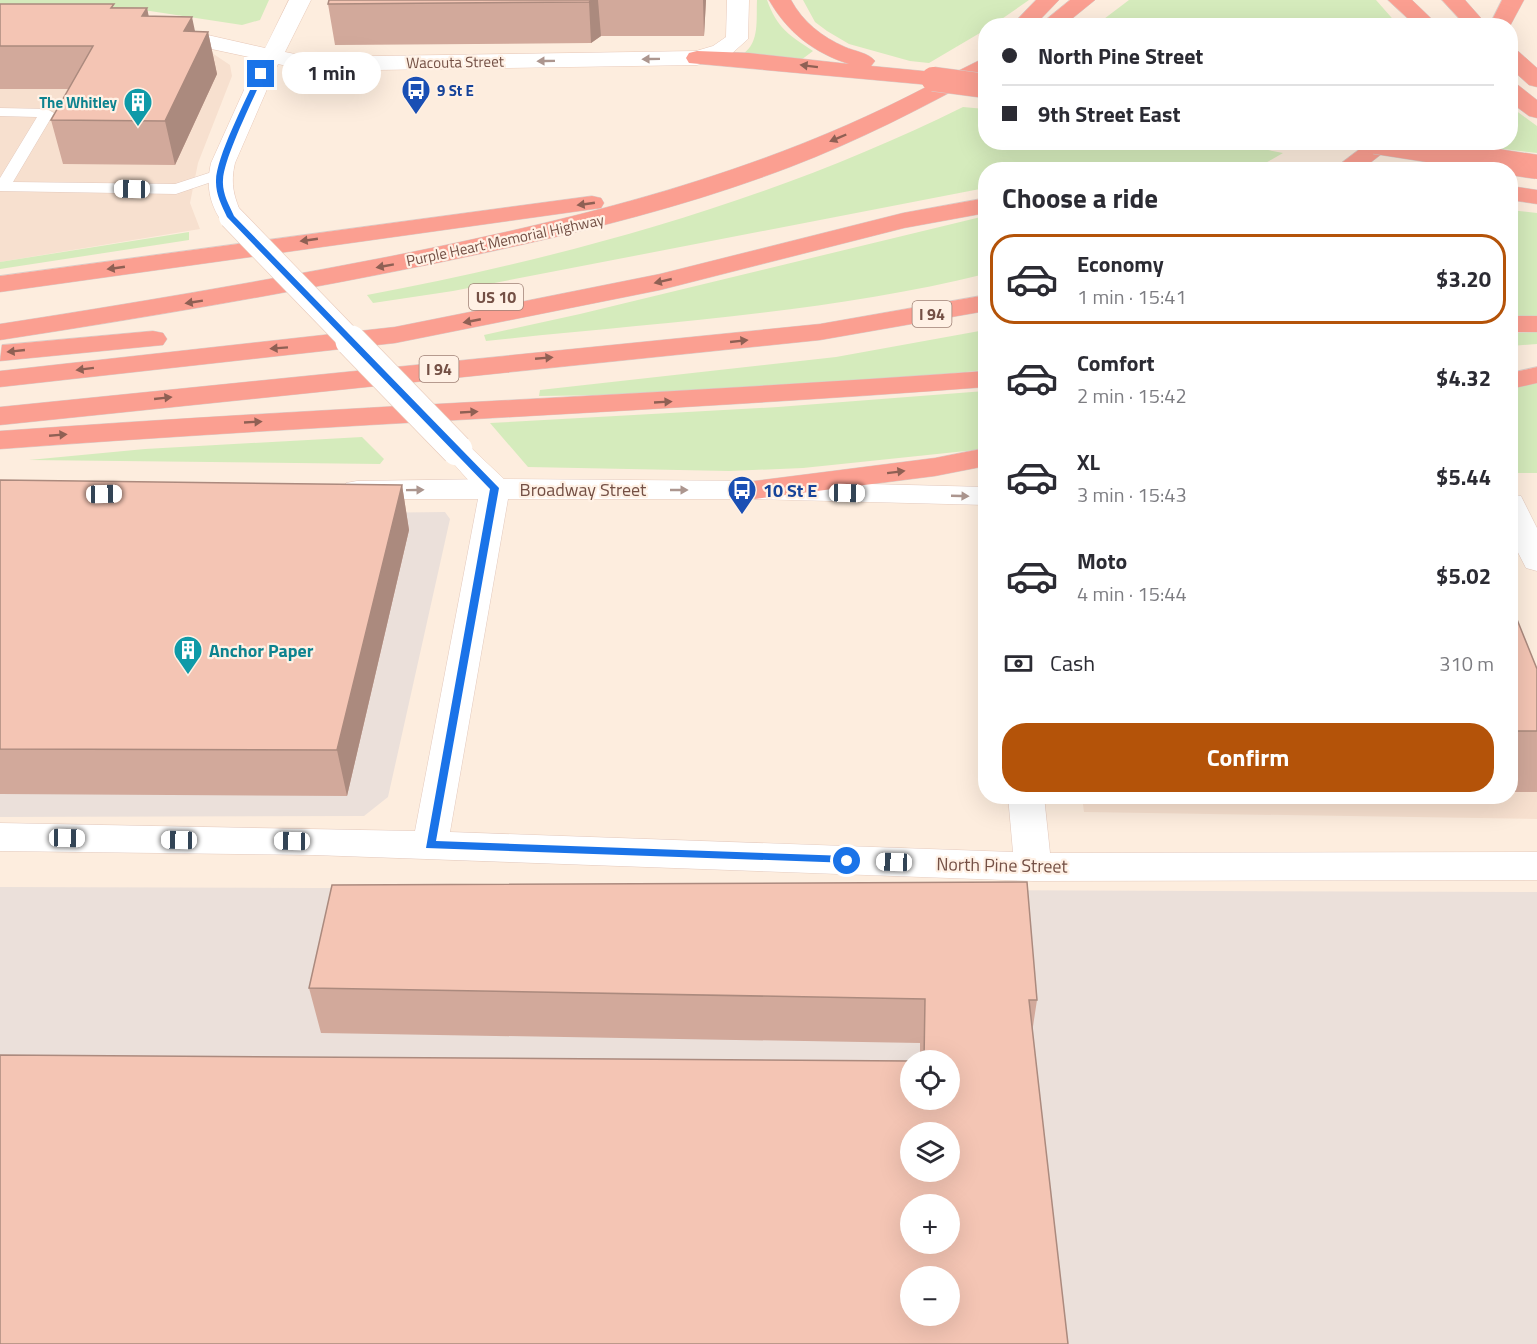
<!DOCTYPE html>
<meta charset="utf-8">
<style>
body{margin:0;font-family:"Titillium Web",sans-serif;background:#f2f2f3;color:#2b2b33;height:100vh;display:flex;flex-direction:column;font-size:22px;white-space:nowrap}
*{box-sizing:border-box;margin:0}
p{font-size:20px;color:#7c7c81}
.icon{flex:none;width:33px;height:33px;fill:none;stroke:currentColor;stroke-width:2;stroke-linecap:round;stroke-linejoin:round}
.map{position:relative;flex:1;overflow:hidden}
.side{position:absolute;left:978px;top:162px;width:540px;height:642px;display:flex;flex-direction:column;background:#fff;border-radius:24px;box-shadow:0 6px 24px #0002}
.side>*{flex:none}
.top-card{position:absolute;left:978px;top:18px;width:540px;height:132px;border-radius:24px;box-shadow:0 6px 24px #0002;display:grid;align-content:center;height:132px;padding:0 24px;background:#fff}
.fabs{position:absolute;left:900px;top:1050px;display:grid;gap:12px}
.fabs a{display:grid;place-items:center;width:60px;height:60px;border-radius:50%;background:#fff;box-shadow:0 6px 24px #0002;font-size:30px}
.end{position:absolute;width:27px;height:27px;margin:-14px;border:8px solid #1a73e8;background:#fff;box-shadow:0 0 0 3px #fff}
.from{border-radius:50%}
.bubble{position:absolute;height:42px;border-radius:21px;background:#fff;box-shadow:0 6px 24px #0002;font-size:20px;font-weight:700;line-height:42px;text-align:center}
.car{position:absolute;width:18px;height:36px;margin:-18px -9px;border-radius:8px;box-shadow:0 0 4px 2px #0007;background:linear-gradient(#fff 24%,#345 0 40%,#fff 0 76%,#345 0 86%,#fff 0)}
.top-card b{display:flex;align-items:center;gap:21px;height:57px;font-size:22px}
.top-card b+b{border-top:2px solid #e1e1e2}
.top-card i{width:15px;height:15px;background:#2b2b33}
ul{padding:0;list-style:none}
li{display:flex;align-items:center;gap:18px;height:90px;margin:0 12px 9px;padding:0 12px;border:3px solid transparent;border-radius:24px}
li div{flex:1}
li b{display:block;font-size:22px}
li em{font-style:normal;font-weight:700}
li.selected{border-color:#b45309}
li>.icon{width:54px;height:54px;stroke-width:1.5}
h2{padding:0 24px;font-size:27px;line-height:72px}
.pay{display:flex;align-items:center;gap:15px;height:66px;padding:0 24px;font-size:22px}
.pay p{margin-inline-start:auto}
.button{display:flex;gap:12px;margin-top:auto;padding:12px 24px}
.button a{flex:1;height:69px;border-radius:24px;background:#b45309;color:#fff;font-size:24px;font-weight:700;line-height:69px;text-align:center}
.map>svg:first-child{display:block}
.residential{fill:#f7e0cf}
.industrial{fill:#ebe0da;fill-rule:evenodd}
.green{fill:#d5ebbc}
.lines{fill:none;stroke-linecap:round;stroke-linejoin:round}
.lane-casing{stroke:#e3c9bd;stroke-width:1}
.street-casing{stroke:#e3c9bd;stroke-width:1}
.secondary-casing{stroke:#e8c9b9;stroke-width:1}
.highway-casing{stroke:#d8cecb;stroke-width:1}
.lane{fill:#fff;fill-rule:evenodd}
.street{fill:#fff;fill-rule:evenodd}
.secondary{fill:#fff;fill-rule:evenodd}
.highway{fill:#fb9f91;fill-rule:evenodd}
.secondary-bridge-far1-casing{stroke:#e8c9b9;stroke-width:25;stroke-linecap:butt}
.secondary-bridge-casing{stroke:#e8c9b9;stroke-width:32;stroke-linecap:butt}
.highway-bridge-casing{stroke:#d8cecb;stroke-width:25;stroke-linecap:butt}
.secondary-bridge-far1{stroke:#fff;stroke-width:24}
.secondary-bridge{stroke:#fff;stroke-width:31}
.highway-bridge{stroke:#fb9f91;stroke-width:24}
.wall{fill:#d2a99b}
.shaded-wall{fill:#ab8a7e}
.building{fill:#f4c5b4;stroke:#ab8a7e;stroke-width:1.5;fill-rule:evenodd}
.oneway{fill:#ac968f}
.oneway2{fill:#8f6054}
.route{fill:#1a73e8}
.labels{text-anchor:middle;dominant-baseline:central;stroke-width:4.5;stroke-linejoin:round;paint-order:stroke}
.far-street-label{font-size:15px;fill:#745045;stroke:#fff1e5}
.far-transit-label{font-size:15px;font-weight:bold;fill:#164399;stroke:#fff1e5;text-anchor:start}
.far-culture-label{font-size:15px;font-weight:bold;fill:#0d838f;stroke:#fff1e5;text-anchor:end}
.shield{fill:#fff1e5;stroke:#9e8075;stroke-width:1.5}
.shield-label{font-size:16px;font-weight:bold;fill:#745045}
.street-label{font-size:18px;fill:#745045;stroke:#fff1e5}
.transit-label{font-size:18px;font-weight:bold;fill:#164399;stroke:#fff1e5;text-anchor:start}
.culture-label{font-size:18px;font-weight:bold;fill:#0d838f;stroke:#fff1e5;text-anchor:start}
</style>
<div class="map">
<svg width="1537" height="1344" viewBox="0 0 1537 1344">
<rect width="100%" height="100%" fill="#fdedde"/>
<path class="residential" d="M 0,37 L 212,53 L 230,65 L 232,76 L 198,163 L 190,203 L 200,229 L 0,262 Z
M 1511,632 L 1537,703 L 1537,819 L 1084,812 L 1082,797 L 1510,796 Z"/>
<path class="industrial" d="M 445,512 L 450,519 L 388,797 L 364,816 L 0,817 L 0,517 Z
M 0,887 L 1537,892 L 1537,1344 L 0,1344 ZM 910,1060 L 950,1060 L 950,1100 L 910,1100 ZM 910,1132 L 950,1132 L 950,1172 L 910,1172 ZM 910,1204 L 950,1204 L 950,1244 L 910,1244 ZM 910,1276 L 950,1276 L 950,1316 L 910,1316 Z"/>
<path class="green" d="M 0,0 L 269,0 L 260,20 L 242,25 L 150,11 L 0,5 Z
M 757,0 L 767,0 C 777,28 789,35 813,51 L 801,60 L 743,54 C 760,42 756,19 757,0 Z
M 803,0 L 1029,0 L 993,25 L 986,26 L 985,30 L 929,63 L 910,61 L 849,44 L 827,31 L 815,22 Z
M 1129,0 L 1376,0 L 1398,25 L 1096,25 Z
M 963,107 L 985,109 L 986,142 L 1228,142 L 1283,153 L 1257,168 L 986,170 L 985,188 L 453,291 L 373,303 L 367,295 C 573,256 775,200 963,107 Z
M 1511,107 L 1537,126 L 1537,153 L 1454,143 L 1510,142 Z
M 1510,210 L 1537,213 L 1537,316 L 1511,317 Z
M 985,216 L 985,274 C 823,314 653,323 486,341 L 484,335 L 580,314 Z
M 189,232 L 189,240 L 0,269 L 0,262 Z
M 985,330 L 985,370 C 837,386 688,395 539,396 L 540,390 L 836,357 Z
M 1537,332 L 1537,344 L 1511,346 L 1511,333 Z
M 1537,381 L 1537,473 L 1511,473 L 1510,387 Z
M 985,391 L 985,449 L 803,468 L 729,471 L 528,467 L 490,423 L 778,407 Z
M 362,437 L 384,459 L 380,464 L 29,460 L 145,449 Z"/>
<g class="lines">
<g class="lane-casing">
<path id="lane" d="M 0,108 L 47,109 L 54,113 L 13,182 L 175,184 L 221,169 L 229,174 L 226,177 L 176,194 L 0,191 L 0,178 L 37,117 L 0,116 Z"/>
</g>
<g class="street-casing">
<path id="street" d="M 495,479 L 755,481 L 986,487 L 986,505 L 755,499 L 508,499 L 450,832 L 1013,852 L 1008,796 L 1044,796 L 1050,853 L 1537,852 L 1537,880 L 1033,881 L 314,855 L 0,851 L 0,823 L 415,831 L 478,499 L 357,499 L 346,497 L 342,490 L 346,483 L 357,481 Z
M 1510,494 L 1521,496 L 1537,528 L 1537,571 L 1526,568 L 1510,537 Z"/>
</g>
<g class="secondary-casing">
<path id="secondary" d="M 289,0 L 311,0 L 285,52 L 310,57 L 696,51 L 713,46 L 726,37 L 727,0 L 749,0 L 748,39 L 729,56 L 697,65 L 310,71 L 278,64 L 235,163 C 230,184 234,198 243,217 L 240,222 L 231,224 L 222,222 C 209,203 206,185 211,163 L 258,59 L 160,38 L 157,33 L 160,28 L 168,26 L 265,48 Z
M 457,441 L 467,444 L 506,481 L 510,488 L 506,495 C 480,501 463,473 447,456 L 442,450 L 447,444 Z"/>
</g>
<g class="highway-casing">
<path id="highway" d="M 769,0 L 791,0 C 803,22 822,37 845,47 C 854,51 869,53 875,61 L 871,66 L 933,72 L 944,78 L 986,57 L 986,73 C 922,108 858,141 790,167 C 675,211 553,239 432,264 C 289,293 144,318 0,340 L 0,324 C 129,304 258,282 387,257 C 574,220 760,175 930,85 L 689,63 L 686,58 L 689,53 L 697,51 L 749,53 L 849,64 C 814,53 787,32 769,0 Z
M 1036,0 L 1059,0 L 1034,26 L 1011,26 Z
M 1070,0 L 1095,0 L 1063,26 L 1038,26 Z
M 1388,0 L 1412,0 L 1439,26 L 1416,26 Z
M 1442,0 L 1465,0 L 1488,26 L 1466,26 Z
M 1502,0 L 1524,0 L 1510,26 L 1489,26 Z
M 1510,49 L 1518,51 L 1537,68 L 1537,87 L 1529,85 L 1510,68 Z
M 1510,83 L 1518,85 L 1537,100 L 1537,118 L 1529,116 L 1510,102 Z
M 1369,142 L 1397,142 L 1361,170 L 1332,170 Z
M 1510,186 L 1537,190 L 1537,204 L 1510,200 Z
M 592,196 L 601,198 L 604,203 L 601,208 L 0,292 L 0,276 Z
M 986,198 L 986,213 L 904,228 L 660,290 L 395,343 L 0,387 L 0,371 L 395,327 L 660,274 L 903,213 Z
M 986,295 L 986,311 L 820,340 L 0,425 L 0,407 L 820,324 Z
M 1510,316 L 1537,316 L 1537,332 L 1510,332 Z
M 153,331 L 163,333 L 167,339 L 163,345 L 0,361 L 2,345 Z
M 1537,367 L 1537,383 L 1510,389 L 1510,373 Z
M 986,371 L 986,387 C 657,412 328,424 0,449 L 0,431 C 328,407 657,395 986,371 Z
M 986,448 L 986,466 L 935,476 L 755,499 L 744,497 L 740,490 L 744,483 L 755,481 L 935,458 Z"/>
</g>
<use href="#lane" class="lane"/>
<use href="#street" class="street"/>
<use href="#secondary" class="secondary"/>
<use href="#highway" class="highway"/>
<g class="secondary-bridge-far1-casing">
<path id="secondary-bridge-far1" d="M 231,217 L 352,342"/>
</g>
<g class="secondary-bridge-casing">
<path id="secondary-bridge" d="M 351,341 L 457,450"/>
</g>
<g class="highway-bridge-casing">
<path id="highway-bridge" d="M 933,79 L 986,86
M 1375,142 L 1537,167"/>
</g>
<use href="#secondary-bridge-far1" class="secondary-bridge-far1"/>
<use href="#secondary-bridge" class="secondary-bridge"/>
<use href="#highway-bridge" class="highway-bridge"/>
</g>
<path class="wall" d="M 329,0 L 706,0 L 704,36 L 601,36 L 591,43 L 335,45 L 328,4 Z
M 0,4 L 147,8 L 148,16 L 195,31 L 208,32 L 217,74 L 175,165 L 63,164 L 51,120 L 69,89 L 0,89 Z
M 0,480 L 402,485 L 409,530 L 347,796 L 0,794 Z
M 1510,602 L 1537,669 L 1537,792 L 1510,792 Z
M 309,988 L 1037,1000 L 1032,1033 L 1068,1344 L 910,1061 L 950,1060 L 920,1060 L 920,1043 L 321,1033 Z"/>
<path class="shaded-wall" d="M 592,0 L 598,0 L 601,36 L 591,43 L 589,2 Z
M 703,0 L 706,0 L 704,36 Z
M 147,8 L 156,50 L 142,16 Z
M 192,17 L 199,50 L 208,32 L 217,74 L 175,165 L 165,121 L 184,31 Z
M 402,485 L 409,530 L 347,796 L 337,750 Z"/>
<path class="building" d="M 329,0 L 592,0 L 589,2 L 328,4 Z
M 0,4 L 114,4 L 111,8 L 147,8 L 142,16 L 192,17 L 184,31 L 208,32 L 165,121 L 51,120 L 93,46 L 0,46 Z
M 0,480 L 402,485 L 337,750 L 0,749 Z
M 1510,602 L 1537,669 L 1537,731 L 1510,731 Z
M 1027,882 L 1037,1000 L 1029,1000 L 1068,1344 L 0,1344 L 0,1055 L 910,1061 L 910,1100 L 950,1100 L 950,1060 L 924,1060 L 925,999 L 309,988 L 332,885 ZM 910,1132 L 950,1132 L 950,1172 L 910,1172 ZM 910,1204 L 950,1204 L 950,1244 L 910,1244 ZM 910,1276 L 950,1276 L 950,1316 L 910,1316 Z"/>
<defs><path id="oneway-solid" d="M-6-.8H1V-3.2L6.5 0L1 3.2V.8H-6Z" transform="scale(1.5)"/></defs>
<g class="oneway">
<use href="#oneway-solid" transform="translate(651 59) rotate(179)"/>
<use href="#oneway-solid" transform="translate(546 61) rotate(179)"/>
<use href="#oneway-solid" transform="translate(415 490) rotate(-1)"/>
<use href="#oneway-solid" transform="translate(679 490)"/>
<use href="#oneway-solid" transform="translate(960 496) rotate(2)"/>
</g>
<g class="oneway2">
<use href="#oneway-solid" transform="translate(809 66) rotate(-173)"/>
<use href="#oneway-solid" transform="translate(838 138) rotate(157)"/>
<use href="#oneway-solid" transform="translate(586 204) rotate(172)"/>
<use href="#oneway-solid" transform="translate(309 240) rotate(172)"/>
<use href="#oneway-solid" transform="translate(385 266) rotate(170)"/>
<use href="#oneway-solid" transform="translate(116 268) rotate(172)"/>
<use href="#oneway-solid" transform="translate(663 281) rotate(167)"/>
<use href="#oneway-solid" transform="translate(194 302) rotate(171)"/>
<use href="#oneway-solid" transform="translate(472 321) rotate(169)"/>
<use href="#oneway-solid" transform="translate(739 341) rotate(-6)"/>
<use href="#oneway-solid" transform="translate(279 348) rotate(176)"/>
<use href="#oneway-solid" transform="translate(16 351) rotate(174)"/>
<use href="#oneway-solid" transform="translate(544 358) rotate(-5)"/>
<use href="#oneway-solid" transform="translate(85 369) rotate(173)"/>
<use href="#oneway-solid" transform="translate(163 398) rotate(-6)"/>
<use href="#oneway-solid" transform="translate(663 402) rotate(-3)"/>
<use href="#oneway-solid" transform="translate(469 412) rotate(-3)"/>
<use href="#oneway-solid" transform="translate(253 422) rotate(-3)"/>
<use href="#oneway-solid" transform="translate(58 435) rotate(-5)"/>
<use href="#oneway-solid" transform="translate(896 472) rotate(-7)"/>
</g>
<path class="route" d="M 261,72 L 264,74 C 254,98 224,157 223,180 C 222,193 229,205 234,216 L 499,488 L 436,841 L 847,856 L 851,858 L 851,863 L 426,848 L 490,489 L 227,217 C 222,206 216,195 216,182 C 215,158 247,99 257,74 Z"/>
<defs>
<g id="bus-pin" transform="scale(1.5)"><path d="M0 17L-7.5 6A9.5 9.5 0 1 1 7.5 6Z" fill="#1a4fb4" stroke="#fff1e5"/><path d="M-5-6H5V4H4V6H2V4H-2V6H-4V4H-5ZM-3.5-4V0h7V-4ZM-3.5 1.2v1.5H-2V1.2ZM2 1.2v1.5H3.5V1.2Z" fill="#fff"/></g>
<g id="building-pin" transform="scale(1.5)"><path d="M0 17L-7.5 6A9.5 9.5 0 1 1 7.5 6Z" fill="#0f9aa8" stroke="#fff1e5"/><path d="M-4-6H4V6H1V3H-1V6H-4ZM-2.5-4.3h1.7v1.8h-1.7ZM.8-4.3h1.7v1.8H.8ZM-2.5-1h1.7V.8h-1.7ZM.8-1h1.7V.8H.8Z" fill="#fff"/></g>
</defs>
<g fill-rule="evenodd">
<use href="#bus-pin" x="416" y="90"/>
<use href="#building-pin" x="138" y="102"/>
<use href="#bus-pin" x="742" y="490"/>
<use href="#building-pin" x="188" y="650"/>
</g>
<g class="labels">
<g class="far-street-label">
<text transform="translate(455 62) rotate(-1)">Wacouta Street</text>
<text transform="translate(505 240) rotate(-12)">Purple Heart Memorial Highway</text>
</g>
<g class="far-transit-label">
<text x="437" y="90">9 St E</text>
</g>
<g class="far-culture-label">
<text x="117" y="102">The Whitley</text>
</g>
<g class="shield">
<rect x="469" y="284" width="54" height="26" rx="4.5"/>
<rect x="912.5" y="301" width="39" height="26" rx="4.5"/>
<rect x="419.5" y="356" width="39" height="26" rx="4.5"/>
</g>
<g class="shield-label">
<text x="496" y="297">US 10</text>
<text x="932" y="314">I 94</text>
<text x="439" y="369">I 94</text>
</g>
<g class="street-label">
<text x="583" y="489">Broadway Street</text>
<text transform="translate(1002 865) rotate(1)">North Pine Street</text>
</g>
<g class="transit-label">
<text x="763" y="490">10 St E</text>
</g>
<g class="culture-label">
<text x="209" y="650">Anchor Paper</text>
</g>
</g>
</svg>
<div class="fabs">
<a><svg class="icon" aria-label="locate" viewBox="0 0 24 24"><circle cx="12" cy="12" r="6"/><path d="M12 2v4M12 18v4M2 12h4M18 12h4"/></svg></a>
<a><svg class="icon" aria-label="layers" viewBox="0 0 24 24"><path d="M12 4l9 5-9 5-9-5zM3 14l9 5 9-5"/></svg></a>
<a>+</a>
<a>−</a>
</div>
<i class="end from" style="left:847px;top:861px"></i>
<i class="end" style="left:261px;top:74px"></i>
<div class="bubble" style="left:282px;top:52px;width:99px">1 min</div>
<i class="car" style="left:132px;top:189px;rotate:271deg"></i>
<i class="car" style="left:847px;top:493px;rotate:91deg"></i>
<i class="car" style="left:104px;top:494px;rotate:89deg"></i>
<i class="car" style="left:67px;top:838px;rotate:91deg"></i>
<i class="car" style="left:179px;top:840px;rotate:271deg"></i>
<i class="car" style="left:292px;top:841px;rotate:271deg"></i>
<i class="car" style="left:894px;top:862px;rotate:272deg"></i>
<div class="top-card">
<b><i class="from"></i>North Pine Street</b>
<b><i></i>9th Street East</b>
</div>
<section class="side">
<h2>Choose a ride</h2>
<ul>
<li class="selected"><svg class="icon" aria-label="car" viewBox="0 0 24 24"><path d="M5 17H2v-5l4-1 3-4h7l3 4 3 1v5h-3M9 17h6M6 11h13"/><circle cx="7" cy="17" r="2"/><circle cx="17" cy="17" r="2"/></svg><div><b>Economy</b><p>1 min · 15:41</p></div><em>$3.20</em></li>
<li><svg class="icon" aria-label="car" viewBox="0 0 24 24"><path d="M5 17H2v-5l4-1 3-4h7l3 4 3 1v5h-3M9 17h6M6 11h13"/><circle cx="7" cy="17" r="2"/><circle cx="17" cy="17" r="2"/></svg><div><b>Comfort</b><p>2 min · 15:42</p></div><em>$4.32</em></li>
<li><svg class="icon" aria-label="car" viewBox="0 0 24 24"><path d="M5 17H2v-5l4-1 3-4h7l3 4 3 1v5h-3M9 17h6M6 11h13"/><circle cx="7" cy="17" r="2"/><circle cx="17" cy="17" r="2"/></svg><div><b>XL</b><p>3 min · 15:43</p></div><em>$5.44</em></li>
<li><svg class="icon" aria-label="car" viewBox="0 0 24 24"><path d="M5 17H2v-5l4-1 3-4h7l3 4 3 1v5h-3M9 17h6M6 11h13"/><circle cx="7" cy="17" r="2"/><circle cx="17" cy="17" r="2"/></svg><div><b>Moto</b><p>4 min · 15:44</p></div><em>$5.02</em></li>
</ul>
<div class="pay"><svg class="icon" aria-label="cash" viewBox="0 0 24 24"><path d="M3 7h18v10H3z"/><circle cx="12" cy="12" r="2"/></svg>Cash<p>310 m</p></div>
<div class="button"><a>Confirm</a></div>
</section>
</div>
